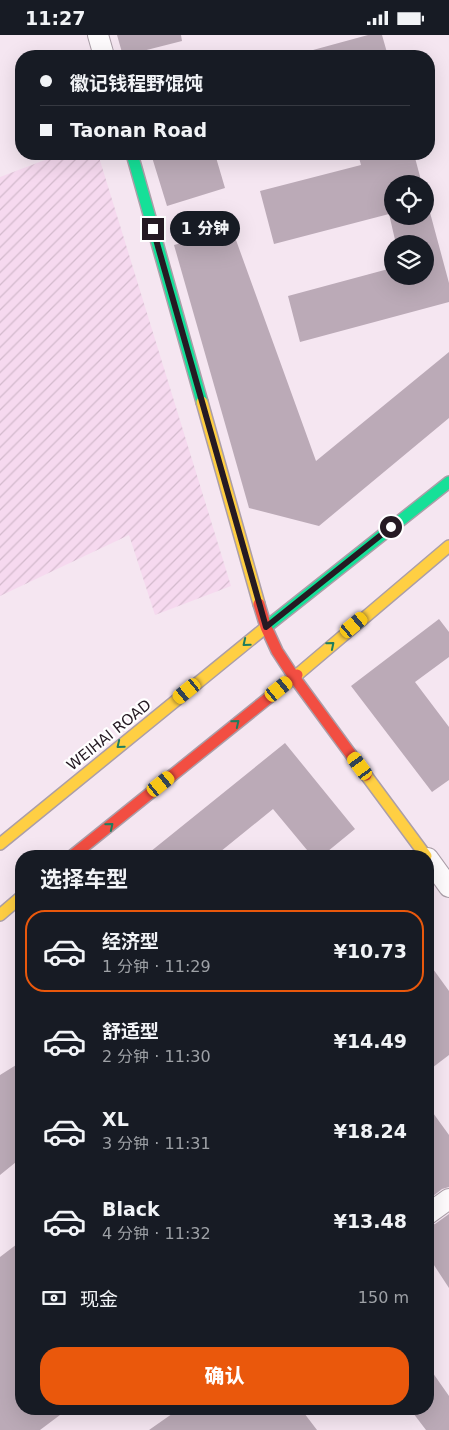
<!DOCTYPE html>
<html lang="zh">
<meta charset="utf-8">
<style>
body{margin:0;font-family:"DejaVu Sans","Noto Sans SC",sans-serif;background:#242831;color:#f1f3f6;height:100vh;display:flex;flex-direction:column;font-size:19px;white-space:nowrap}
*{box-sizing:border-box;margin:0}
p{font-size:16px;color:#9ea1a6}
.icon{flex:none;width:28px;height:28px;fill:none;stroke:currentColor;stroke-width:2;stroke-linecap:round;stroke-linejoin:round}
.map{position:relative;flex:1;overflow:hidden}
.side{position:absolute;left:15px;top:815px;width:419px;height:565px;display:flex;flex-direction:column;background:#171b24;border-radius:20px;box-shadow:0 5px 20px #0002}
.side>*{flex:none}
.banner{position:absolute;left:15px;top:15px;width:420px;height:110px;border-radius:20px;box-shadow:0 5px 20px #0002;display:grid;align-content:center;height:110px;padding:0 25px;background:#171b24}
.tools{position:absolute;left:384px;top:140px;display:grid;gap:10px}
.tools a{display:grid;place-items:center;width:50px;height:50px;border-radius:50%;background:#171b24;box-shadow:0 5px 20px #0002;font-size:25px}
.end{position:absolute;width:22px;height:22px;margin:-11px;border:6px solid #251a23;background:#fff;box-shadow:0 0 0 2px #fff}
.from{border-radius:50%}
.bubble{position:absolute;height:35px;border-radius:18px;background:#171b24;box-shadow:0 5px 20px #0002;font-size:16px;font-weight:800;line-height:35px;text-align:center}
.car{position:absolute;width:15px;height:30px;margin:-15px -8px;border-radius:6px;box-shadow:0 0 4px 1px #0007;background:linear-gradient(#f5c518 24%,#345 0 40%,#f5c518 0 76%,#345 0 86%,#f5c518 0)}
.banner b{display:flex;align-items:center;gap:18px;height:48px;font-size:19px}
.banner b+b{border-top:1px solid #363941}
.banner i{width:12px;height:12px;background:#f1f3f6}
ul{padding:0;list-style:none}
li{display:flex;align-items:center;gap:15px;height:82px;margin:0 10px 8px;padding:0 15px;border:2px solid transparent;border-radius:20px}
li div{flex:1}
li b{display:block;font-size:19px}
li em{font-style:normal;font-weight:800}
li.on{border-color:#ea580c}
li>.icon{width:45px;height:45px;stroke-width:1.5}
h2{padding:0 25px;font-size:22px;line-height:60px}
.pay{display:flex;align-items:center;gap:12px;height:55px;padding:0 25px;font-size:19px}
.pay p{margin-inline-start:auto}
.cta{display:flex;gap:10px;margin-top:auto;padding:10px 25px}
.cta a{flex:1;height:58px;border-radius:20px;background:#ea580c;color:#fff;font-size:20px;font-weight:800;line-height:58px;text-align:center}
.status{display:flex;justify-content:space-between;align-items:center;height:35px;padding:0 25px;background:#171b24;direction:ltr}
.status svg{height:14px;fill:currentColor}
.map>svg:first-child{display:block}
.industrial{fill:url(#industrial-furrows)}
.building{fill:#bbaab7}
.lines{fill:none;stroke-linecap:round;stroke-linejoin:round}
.street-casing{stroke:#ab9ea8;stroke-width:22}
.fast-casing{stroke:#ab9ea8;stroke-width:14}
.slow-casing{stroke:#ab9ea8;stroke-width:14}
.jam-casing{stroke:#ab9ea8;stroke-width:14}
.street{stroke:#fefbfd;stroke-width:20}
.fast{stroke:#16e098;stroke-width:11}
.slow{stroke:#ffcf43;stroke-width:11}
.jam{stroke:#f24e42;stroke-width:11}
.oneway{stroke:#1e7d5e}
.route{stroke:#251a23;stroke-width:6}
.labels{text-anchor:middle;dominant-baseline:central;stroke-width:4.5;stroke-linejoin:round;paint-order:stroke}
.street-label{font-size:15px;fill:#251a23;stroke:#fff}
</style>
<div class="status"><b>11:27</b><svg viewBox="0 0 49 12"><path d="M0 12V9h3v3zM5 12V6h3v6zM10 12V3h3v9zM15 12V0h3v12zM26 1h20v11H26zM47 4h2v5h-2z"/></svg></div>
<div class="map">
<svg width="449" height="1395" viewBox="0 0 449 1395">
<defs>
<pattern id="industrial-furrows" width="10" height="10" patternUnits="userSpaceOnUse" patternTransform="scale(1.25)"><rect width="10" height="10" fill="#f6d9ef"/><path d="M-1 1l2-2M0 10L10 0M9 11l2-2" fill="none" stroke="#d3bacd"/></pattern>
</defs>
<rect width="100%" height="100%" fill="#f5e6f1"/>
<path class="industrial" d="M 61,119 L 98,119 L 231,551 L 155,580 L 129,500 L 0,561 L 0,142 Z"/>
<path class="building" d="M 117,0 L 181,0 L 182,6 L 123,21 Z
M 368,0 L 382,0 L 388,21 L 314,21 L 313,15 Z
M 151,119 L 215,119 L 225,153 L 167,171 Z
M 358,119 L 414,119 L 422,149 L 392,149 L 392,181 L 425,181 L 425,159 L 449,248 L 449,267 L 300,307 L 288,261 L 392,233 L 392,241 L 425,241 L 425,209 L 396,209 L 389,179 L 274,209 L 260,156 L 361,130 Z
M 232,194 L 316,426 L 449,317 L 449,383 L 319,491 L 249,473 L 228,399 L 174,210 Z
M 439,584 L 449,597 L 449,622 L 415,647 L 449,692 L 449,745 L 432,757 L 351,651 Z
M 285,708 L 355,794 L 322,821 L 312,821 L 273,774 L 215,821 L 145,821 Z
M 428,927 L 449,956 L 449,1020 L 428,1036 Z
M 21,1027 L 21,1123 L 0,1140 L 0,1040 Z
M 428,1071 L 449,1100 L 449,1152 L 442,1154 L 428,1165 Z
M 449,1179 L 449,1253 L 428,1221 L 428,1191 L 435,1189 Z
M 21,1206 L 21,1374 L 68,1374 L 40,1395 L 0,1395 L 0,1222 Z
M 428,1331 L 449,1361 L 449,1395 L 426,1395 L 410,1374 L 428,1374 Z
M 179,1374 L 301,1374 L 317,1395 L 149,1395 Z"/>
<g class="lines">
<g class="street-casing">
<path id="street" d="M 98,0 L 104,21
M 428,823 L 449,852
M 428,1179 L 449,1164"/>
</g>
<g class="fast-casing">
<path id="fast" d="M 132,119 L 202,367
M 265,593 L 449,447"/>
</g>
<g class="slow-casing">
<path id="slow" d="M 202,367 L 259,569
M 297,640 L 449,511
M 366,740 L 426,821
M 0,809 L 265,593
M 0,880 L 21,862"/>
</g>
<g class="jam-casing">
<path id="jam" d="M 259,569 L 266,592 L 277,616 L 294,642 L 366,740
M 72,821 L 297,640"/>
</g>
<use href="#street" class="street"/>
<use href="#fast" class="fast"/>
<use href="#slow" class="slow"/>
<use href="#jam" class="jam"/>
</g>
<defs><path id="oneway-chevron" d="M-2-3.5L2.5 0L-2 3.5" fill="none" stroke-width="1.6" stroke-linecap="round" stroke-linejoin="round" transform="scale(1.25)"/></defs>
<g class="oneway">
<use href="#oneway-chevron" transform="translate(246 608) rotate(141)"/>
<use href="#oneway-chevron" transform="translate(331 610) rotate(-40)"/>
<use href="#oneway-chevron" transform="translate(236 688) rotate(-39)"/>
<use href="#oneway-chevron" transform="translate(120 710) rotate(141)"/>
<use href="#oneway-chevron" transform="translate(110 791) rotate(-39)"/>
</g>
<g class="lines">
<path class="route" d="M 153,194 L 266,592 L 391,492"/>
</g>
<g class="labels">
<g class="street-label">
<text transform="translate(109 700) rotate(-39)">WEIHAI ROAD</text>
</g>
</g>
</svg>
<div class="tools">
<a><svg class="icon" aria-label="locate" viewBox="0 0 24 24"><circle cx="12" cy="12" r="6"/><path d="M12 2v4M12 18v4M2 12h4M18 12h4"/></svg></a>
<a><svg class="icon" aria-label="layers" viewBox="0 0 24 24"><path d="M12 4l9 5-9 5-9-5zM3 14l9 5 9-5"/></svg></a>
</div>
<i class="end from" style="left:391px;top:492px"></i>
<i class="end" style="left:153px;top:194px"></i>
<div class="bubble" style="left:170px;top:176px;width:70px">1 分钟</div>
<i class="car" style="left:354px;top:590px;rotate:50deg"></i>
<i class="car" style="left:279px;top:654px;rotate:51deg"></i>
<i class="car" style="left:187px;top:656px;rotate:231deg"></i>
<i class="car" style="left:360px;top:731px;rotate:324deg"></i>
<i class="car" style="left:161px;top:749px;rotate:51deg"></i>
<div class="banner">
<b><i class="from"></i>徽记钱程野馄饨</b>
<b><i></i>Taonan Road</b>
</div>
<section class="side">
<h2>选择车型</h2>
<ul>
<li class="on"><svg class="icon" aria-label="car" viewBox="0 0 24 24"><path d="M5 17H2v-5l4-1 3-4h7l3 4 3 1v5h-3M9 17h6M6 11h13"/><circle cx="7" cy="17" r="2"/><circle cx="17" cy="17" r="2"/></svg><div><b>经济型</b><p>1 分钟 · 11:29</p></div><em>¥10.73</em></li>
<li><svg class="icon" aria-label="car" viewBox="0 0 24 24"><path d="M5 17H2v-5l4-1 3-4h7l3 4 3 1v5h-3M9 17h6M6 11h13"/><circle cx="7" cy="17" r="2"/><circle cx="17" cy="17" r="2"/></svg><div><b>舒适型</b><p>2 分钟 · 11:30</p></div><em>¥14.49</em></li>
<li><svg class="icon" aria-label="car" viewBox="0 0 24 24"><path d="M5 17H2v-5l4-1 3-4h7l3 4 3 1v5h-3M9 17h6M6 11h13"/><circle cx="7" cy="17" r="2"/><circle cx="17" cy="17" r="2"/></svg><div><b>XL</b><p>3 分钟 · 11:31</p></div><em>¥18.24</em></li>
<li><svg class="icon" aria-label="car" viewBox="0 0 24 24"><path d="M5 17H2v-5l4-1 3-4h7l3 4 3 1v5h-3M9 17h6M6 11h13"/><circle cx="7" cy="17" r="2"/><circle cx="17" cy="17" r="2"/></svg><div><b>Black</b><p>4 分钟 · 11:32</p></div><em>¥13.48</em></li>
</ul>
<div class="pay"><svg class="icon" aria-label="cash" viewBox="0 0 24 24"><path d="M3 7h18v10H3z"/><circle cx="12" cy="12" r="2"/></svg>现金<p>150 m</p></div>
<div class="cta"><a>确认</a></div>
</section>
</div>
